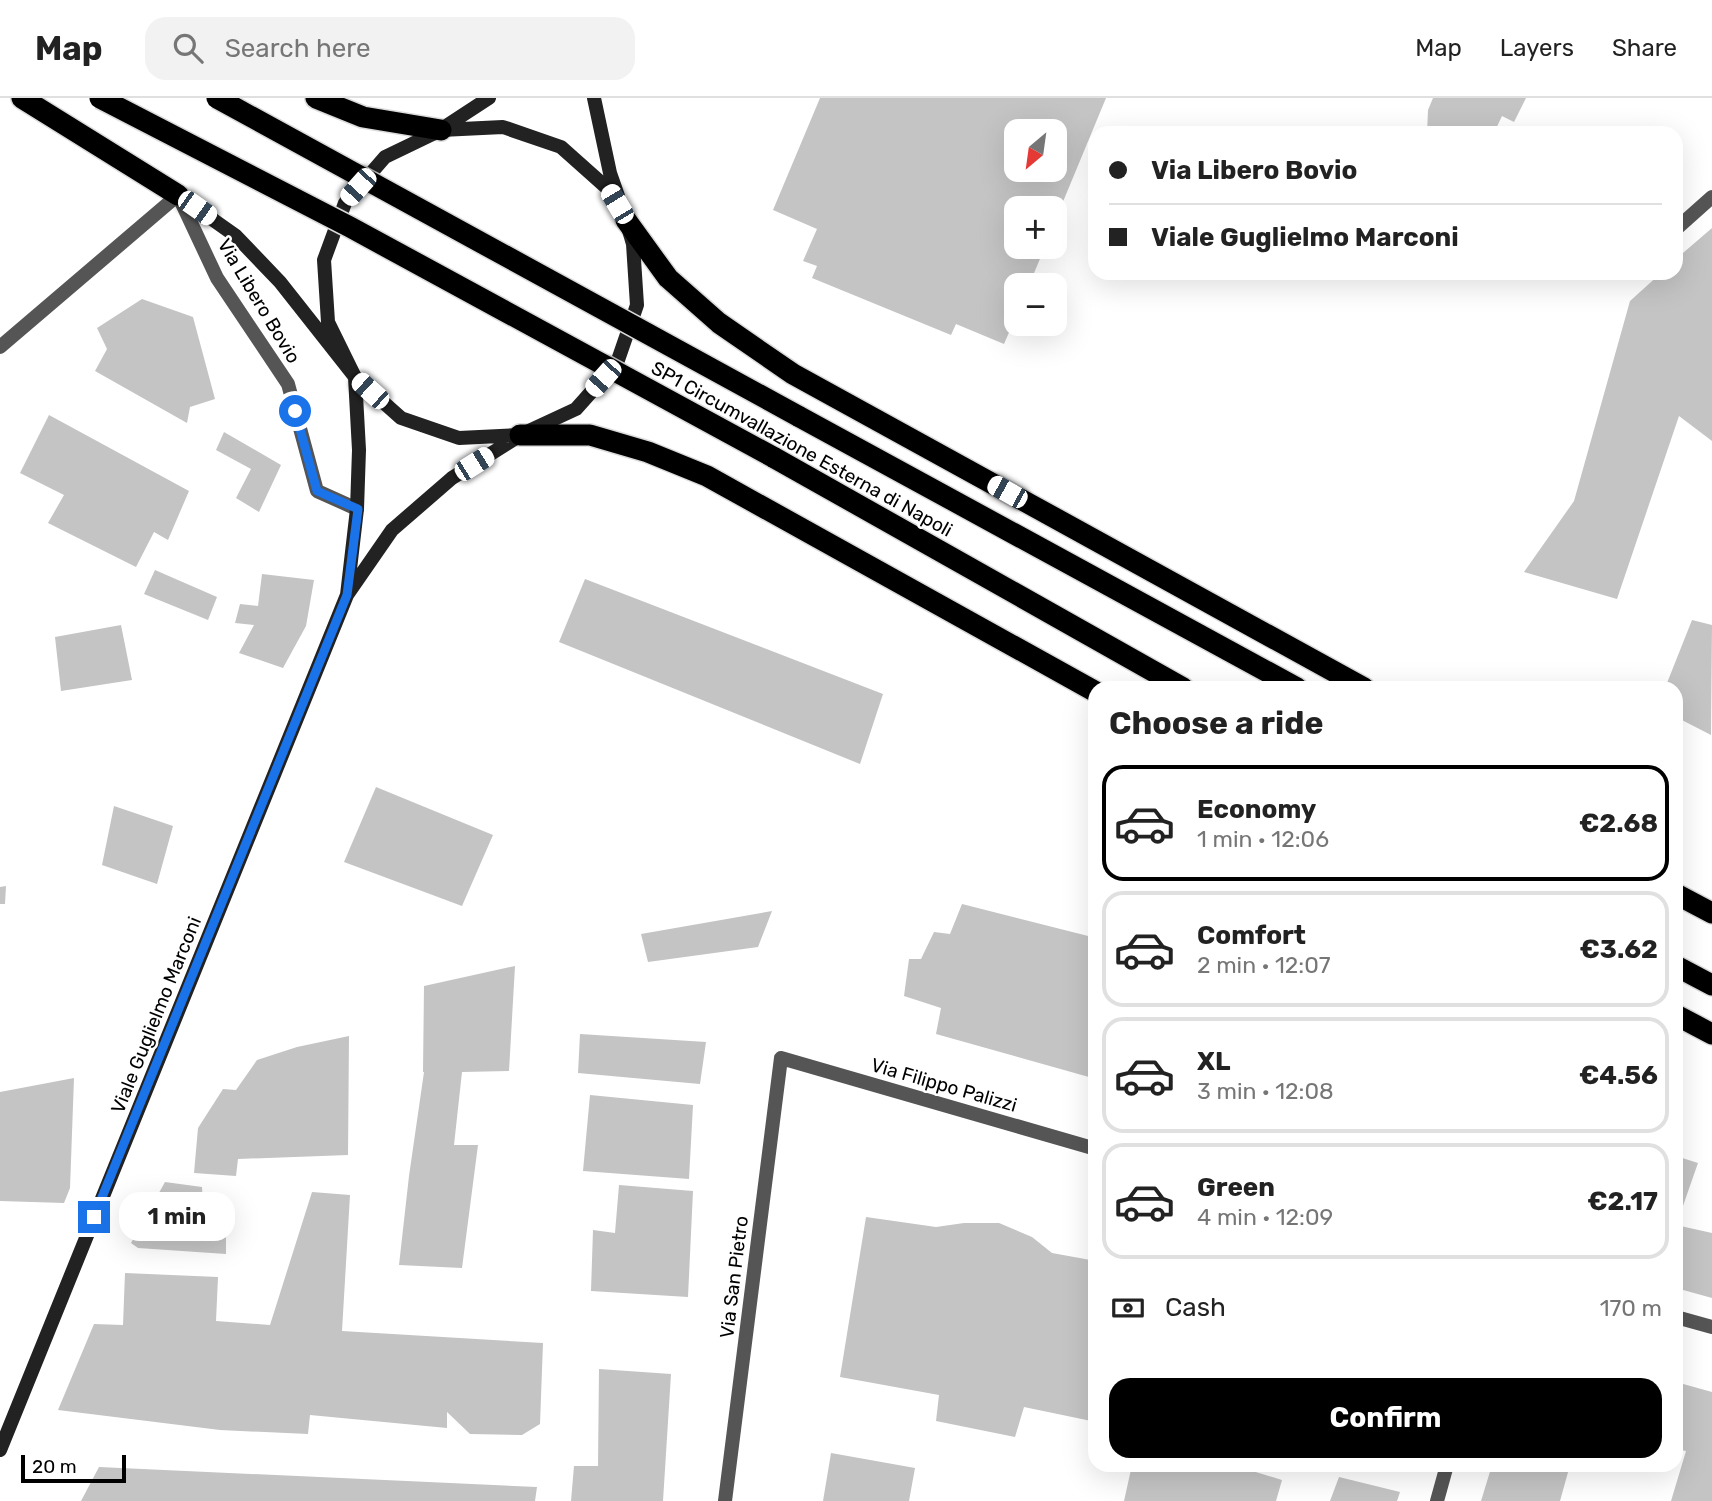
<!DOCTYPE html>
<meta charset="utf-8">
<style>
body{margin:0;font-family:Rubik,sans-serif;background:#f2f2f2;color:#222;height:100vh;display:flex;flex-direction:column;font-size:26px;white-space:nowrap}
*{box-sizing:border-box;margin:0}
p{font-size:23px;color:#767676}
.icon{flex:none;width:38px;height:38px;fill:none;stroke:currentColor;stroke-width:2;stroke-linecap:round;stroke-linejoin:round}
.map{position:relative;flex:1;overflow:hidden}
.side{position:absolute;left:1088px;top:583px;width:595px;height:791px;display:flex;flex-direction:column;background:#fff;border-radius:21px;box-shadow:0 7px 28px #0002}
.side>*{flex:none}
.banner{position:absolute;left:1088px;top:28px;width:595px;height:154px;border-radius:21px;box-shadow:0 7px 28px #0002;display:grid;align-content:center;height:154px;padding:0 21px;background:#fff}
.needle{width:46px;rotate:209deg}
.fabs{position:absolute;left:1004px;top:21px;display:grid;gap:14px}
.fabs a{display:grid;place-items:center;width:63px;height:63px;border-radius:14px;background:#fff;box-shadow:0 7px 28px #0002;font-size:35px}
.scale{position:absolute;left:21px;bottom:18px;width:105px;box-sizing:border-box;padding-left:7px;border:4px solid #000;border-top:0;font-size:19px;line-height:24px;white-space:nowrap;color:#000;-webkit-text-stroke:5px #fff;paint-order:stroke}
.end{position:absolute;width:32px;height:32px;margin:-16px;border:9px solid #1a73e8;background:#fff;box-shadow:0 0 0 4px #fff}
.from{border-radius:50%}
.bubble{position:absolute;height:49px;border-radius:21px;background:#fff;box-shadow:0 7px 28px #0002;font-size:23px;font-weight:700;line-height:49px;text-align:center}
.car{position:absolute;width:21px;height:42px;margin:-21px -10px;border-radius:9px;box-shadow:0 0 5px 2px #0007;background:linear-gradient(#fff 24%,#345 0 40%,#fff 0 76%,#345 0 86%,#fff 0)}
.banner b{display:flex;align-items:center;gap:24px;height:66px;font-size:26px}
.banner b+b{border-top:2px solid #e0e0e0}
.banner i{width:18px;height:18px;background:#222}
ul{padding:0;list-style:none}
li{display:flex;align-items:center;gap:21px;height:116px;margin:0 14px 10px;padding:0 7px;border:4px solid #e0e0e0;border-radius:21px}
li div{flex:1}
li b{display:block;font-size:26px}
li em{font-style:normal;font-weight:700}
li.on{border-color:#000}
li>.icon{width:63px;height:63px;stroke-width:1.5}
h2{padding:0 21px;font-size:32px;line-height:84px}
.pay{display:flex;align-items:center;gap:18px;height:77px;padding:0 21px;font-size:26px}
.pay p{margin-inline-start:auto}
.cta{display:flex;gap:14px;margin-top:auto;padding:14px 21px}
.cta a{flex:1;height:80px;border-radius:21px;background:#000;color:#fff;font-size:28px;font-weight:700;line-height:80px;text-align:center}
header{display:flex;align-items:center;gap:42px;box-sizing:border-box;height:98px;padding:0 35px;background:#fff;border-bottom:2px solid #e0e0e0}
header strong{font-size:33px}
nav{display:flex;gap:38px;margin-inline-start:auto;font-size:24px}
.search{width:490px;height:63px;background:#f2f2f2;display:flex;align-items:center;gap:18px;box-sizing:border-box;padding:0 24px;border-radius:21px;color:#767676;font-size:26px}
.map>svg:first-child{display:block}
.building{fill:#c4c4c4;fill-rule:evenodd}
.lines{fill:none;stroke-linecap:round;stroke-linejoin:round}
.highway-casing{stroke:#dbdbdb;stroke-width:24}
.street{stroke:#555;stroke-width:14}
.secondary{stroke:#222;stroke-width:14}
.highway{stroke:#000;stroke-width:21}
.highway-bridge-casing{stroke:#dbdbdb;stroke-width:24;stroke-linecap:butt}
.highway-bridge{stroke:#000;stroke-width:21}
.route{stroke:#1a73e8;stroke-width:9}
.labels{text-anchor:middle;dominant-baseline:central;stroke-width:5;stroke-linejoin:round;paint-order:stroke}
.street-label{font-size:19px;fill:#000;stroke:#fff}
</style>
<header>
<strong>Map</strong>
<div class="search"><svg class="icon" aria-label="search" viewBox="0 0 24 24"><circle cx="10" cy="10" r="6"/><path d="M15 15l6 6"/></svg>Search here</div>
<nav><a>Map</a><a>Layers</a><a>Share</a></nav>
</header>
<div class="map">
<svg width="1712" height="1403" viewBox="0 0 1712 1403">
<rect width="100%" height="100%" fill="#fff"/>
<path class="building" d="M 820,0 L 1106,0 L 1055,123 L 1055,110 L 1017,110 L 1017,149 L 1045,149 L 1029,187 L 1017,187 L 1017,216 L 1004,246 L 956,226 L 951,237 L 812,180 L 817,168 L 803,163 L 817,131 L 773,112 ZM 1017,33 L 1055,33 L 1055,72 L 1017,72 Z
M 1433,0 L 1526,0 L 1514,24 L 1502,18 L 1494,35 L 1427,35 L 1428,12 Z
M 1712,130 L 1712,343 L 1679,318 L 1617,501 L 1524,474 L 1574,403 L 1630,203 L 1661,175 L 1676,175 L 1676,161 Z
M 142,201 L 193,219 L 215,301 L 190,309 L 187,325 L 95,273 L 107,251 L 97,230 Z
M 49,317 L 189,393 L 168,442 L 154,434 L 136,469 L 48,425 L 64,397 L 20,375 Z
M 224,334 L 281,367 L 259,414 L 236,400 L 251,371 L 216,352 Z
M 155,472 L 217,499 L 208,522 L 144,496 Z
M 262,476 L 314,482 L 306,528 L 283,570 L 239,555 L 254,527 L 235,525 L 240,506 L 258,508 Z
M 585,481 L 883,596 L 860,666 L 559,544 Z
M 1692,522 L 1712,527 L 1711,637 L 1676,619 L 1676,590 L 1665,590 Z
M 121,527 L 132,582 L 61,593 L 55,539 Z
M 376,689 L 493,737 L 462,808 L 344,764 Z
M 114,708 L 173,728 L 157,786 L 102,767 Z
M 6,788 L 5,806 L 0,806 L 0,789 Z
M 962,806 L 1096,840 L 1096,981 L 936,936 L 941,910 L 904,898 L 909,861 L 921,861 L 934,834 L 950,836 Z
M 772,813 L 758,849 L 648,864 L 641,836 Z
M 515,868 L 509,973 L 462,974 L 454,1047 L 478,1047 L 462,1170 L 399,1167 L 409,1078 L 424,974 L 423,974 L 424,888 Z
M 580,936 L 706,944 L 700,986 L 578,975 Z
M 349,938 L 348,1057 L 238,1061 L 236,1078 L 194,1075 L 198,1030 L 223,991 L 236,992 L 257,962 L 297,949 Z
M 74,980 L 70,1090 L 64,1105 L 0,1103 L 0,994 Z
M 590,997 L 693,1007 L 689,1081 L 583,1073 Z
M 1676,1058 L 1698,1065 L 1677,1125 L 1676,1125 Z
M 165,1084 L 202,1089 L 203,1107 L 226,1110 L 226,1156 L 138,1150 L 131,1145 Z
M 619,1087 L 693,1093 L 688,1199 L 591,1193 L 593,1132 L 615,1135 Z
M 312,1094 L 350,1097 L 342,1233 L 543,1245 L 540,1326 L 522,1337 L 470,1336 L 447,1314 L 447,1330 L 310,1317 L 308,1336 L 220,1332 L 58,1312 L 94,1226 L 123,1227 L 125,1175 L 218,1179 L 216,1223 L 270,1227 Z
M 866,1119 L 936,1129 L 964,1125 L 999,1125 L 1032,1139 L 1052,1155 L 1096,1163 L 1096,1324 L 1024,1309 L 1015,1339 L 936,1323 L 939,1297 L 840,1279 Z
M 1676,1127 L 1712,1135 L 1712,1200 L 1676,1190 Z
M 599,1271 L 671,1276 L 663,1403 L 571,1403 L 574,1368 L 598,1368 Z
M 1676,1284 L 1712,1294 L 1712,1403 L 1671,1403 L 1686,1353 L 1676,1351 Z
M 831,1355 L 915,1370 L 909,1403 L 823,1403 Z
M 1132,1367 L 1233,1367 L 1282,1382 L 1276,1403 L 1124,1403 Z
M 1492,1367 L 1570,1367 L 1560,1403 L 1481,1403 Z
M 99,1369 L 537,1389 L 535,1403 L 81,1403 Z
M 1339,1379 L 1400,1394 L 1397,1403 L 1330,1403 Z"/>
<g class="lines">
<g class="highway-casing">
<path id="highway" d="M 22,0 L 178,97
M 316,0 L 363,19 L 441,32
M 626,122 L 668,180 L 719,225 L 793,276 L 1364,590
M 798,318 L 1297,590
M 520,337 L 590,337 L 648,354 L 707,378 L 1096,594
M 773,359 L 1183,590
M 1676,796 L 1712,815
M 1676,868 L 1712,887
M 1676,917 L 1712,936"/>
</g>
<path class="street" d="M 1676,131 L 1712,99
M 0,249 L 178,97 L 217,180 L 288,286 L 317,393 L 357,411
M 1676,1219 L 1712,1229
M 725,1403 L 781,960 L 1096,1051
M 1437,1403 L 1447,1367"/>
<path class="secondary" d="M 594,0 L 610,75 L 618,98
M 443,30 L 489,0
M 178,97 L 236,138 L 280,184 L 355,279 L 401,320 L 459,340 L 520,337 L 576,311 L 617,265 L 637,207 L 633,146 L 626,122 L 607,90 L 561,49 L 503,29 L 441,32 L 385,59 L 345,105 L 324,162 L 328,224 L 355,279 L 359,352 L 357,411 L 347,497
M 0,1352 L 347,497 L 392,432 L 452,380 L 519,338"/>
<use href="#highway" class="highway"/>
<g class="highway-bridge-casing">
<path id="highway-bridge" d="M 100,0 L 350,129 L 773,359
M 217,0 L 798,318"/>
</g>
<use href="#highway-bridge" class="highway-bridge"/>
</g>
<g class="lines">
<path class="route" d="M 94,1119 L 347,497 L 358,411 L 317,393 L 295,313"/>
</g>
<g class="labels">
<g class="street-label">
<text transform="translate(259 203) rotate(59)">Via Libero Bovio</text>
<text transform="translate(802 351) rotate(29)">SP1 Circumvallazione Esterna di Napoli</text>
<text transform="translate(156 917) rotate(-68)">Viale Guglielmo Marconi</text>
<text transform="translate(944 987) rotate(16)">Via Filippo Palizzi</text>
<text transform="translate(734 1179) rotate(-83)">Via San Pietro</text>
</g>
</g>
</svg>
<div class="fabs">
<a><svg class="needle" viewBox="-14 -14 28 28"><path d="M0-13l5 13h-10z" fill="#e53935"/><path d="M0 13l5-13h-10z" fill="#767676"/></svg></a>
<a>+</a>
<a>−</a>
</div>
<div class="scale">20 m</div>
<i class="end from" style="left:295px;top:313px"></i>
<i class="end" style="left:94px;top:1119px"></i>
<div class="bubble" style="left:119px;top:1094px;width:116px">1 min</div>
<i class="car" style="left:358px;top:89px;rotate:222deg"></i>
<i class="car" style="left:617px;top:106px;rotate:329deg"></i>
<i class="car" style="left:197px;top:110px;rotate:125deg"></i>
<i class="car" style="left:603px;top:280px;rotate:222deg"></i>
<i class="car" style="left:370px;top:293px;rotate:312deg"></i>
<i class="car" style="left:474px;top:366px;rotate:58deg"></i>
<i class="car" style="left:1007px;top:394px;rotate:299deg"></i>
<div class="banner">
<b><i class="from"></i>Via Libero Bovio</b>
<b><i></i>Viale Guglielmo Marconi</b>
</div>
<section class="side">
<h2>Choose a ride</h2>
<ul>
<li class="on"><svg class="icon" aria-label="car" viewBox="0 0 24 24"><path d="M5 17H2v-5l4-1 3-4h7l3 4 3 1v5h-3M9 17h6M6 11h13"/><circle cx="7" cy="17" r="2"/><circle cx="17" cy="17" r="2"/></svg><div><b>Economy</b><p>1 min · 12:06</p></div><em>€2.68</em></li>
<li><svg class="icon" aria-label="car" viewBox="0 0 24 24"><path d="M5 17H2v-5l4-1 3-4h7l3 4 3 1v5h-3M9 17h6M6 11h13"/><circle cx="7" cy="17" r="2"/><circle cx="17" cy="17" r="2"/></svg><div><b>Comfort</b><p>2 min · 12:07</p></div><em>€3.62</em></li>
<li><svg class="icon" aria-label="car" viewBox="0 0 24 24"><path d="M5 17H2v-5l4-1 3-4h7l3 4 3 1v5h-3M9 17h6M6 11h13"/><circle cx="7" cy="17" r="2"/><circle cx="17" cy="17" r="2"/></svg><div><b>XL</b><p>3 min · 12:08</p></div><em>€4.56</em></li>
<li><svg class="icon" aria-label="car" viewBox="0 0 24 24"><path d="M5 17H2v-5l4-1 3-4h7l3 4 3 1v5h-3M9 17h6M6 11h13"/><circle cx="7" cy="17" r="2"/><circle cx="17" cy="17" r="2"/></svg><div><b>Green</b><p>4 min · 12:09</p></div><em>€2.17</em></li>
</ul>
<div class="pay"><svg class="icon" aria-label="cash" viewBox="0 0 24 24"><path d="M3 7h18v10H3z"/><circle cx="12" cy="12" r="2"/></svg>Cash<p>170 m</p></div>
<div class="cta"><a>Confirm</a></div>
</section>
</div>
